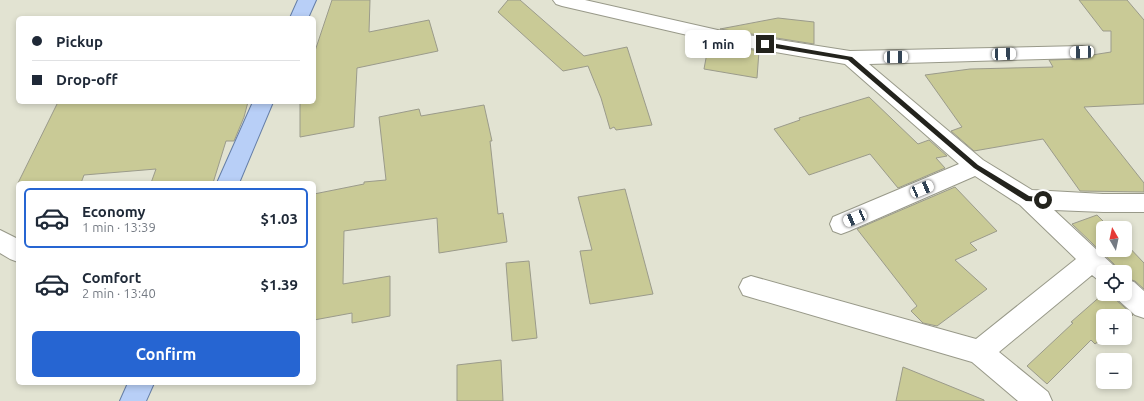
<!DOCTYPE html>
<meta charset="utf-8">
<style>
body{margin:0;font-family:Ubuntu,sans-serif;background:#f6f6f7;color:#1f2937;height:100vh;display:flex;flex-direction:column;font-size:15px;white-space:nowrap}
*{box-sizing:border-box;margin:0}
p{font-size:13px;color:#747a83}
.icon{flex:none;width:22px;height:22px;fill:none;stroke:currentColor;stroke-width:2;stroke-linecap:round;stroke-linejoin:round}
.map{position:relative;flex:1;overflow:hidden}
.details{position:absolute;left:16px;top:181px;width:300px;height:204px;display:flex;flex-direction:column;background:#fff;border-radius:6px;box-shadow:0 2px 6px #0003}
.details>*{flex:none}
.banner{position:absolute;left:16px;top:16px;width:300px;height:88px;border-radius:6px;box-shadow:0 2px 6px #0003;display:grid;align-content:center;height:88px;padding:0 16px;background:#fff}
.needle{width:26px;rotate:351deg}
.buttons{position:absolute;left:1096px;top:221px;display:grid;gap:8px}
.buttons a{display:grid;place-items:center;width:36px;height:36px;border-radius:6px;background:#fff;box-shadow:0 2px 6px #0003;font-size:20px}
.end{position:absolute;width:18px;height:18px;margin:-9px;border:5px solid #23231d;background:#fff;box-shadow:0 0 0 2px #fff}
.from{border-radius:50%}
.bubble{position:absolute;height:28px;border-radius:6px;background:#fff;box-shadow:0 2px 6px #0003;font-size:13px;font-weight:700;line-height:28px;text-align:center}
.car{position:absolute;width:12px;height:24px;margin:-12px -6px;border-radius:5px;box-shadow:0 0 3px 1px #0007;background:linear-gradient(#fff 24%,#345 0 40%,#fff 0 76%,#345 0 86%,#fff 0)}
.banner b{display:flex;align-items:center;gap:14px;height:38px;font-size:15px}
.banner b+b{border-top:1px solid #e0e1e3}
.banner i{width:10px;height:10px;background:#1f2937}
ul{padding:7px 0 0;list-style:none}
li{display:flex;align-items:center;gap:12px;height:60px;margin:0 8px 6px;padding:0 8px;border:2px solid transparent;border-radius:6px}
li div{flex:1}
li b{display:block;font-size:15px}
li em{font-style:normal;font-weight:700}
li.current{border-color:#2665d2}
li>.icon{width:36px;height:36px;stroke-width:1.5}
.primary-button{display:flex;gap:8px;margin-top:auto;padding:8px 16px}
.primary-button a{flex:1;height:46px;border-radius:6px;background:#2665d2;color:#fff;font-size:16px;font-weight:700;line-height:46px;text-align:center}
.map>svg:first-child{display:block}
.building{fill:#c9ca96;stroke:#9b9b8b}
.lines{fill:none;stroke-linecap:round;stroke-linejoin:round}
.minor-casing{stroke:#989989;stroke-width:2}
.major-casing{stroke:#657ea7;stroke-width:2}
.minor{fill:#fff;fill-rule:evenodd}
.major{fill:#b8cff7;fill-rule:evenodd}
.route{fill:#23231d}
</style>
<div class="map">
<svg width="1144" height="401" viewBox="0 0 1144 401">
<rect width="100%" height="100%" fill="#e2e3d2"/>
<path class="building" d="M 332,0 L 370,0 L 369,32 L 429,20 L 438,51 L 357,68 L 354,127 L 300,137 L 300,102 L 314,102 L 314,54 Z
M 508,0 L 520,0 L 584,56 L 627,47 L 652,125 L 616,130 L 614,127 L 610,129 L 601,98 L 588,66 L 563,71 L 498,12 Z
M 1079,0 L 1127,0 L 1144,20 L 1144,104 L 1084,107 L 1144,183 L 1144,192 L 1080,191 L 1043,139 L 974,151 L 951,131 L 962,127 L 925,75 L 970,69 L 1053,67 L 1049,60 L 1082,59 L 1089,58 L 1092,55 L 1111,52 L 1111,31 L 1103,31 Z
M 778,18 L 814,22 L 814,44 L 720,29 Z
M 709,42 L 759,51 L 757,78 L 704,69 Z
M 869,97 L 918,144 L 929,140 L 947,156 L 936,158 L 945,168 L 898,188 L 870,154 L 809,175 L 774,129 L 800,120 L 799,118 Z
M 58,102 L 248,102 L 244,117 L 234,141 L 226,141 L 213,183 L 151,183 L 156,169 L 84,175 L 81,183 L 18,183 Z
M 484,105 L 492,141 L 490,141 L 498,214 L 503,213 L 507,242 L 439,253 L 437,218 L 344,231 L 343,284 L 390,276 L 390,316 L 352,323 L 352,313 L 314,320 L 314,194 L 364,184 L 364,182 L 386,180 L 379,117 L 419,109 L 421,116 Z
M 955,187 L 997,231 L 970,243 L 977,250 L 955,260 L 987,289 L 937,326 L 923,323 L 911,311 L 917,306 L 857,229 Z
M 625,189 L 653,294 L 590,304 L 580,251 L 592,250 L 578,197 Z
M 1097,215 L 1110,228 L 1103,228 L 1103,250 L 1125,250 L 1125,243 L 1144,263 L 1144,289 L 1135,281 L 1125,278 L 1125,272 L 1118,272 L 1114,264 L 1072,224 Z
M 529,261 L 537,338 L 512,341 L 506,263 Z
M 1103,294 L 1114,294 L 1115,299 L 1133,315 L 1125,321 L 1125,316 L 1103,316 L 1103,338 L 1095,344 L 1091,340 L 1047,384 L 1027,366 L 1073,323 L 1071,322 Z
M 501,360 L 503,401 L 457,401 L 457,365 Z
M 903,367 L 984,400 L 984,401 L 896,401 Z"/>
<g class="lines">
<g class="minor-casing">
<path id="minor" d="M 553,0 L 585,0 L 722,31 L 850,51 L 1082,46 L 1089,47 L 1091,52 L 1089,57 L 1082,58 L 869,64 L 983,160 L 1032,190 L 1103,194 L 1144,194 L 1144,212 L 1103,212 L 1054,210 L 1113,265 L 1117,272 L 1103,272 L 1103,282 L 1097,279 L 1092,275 L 999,352 L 1048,392 L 1052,401 L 1018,401 L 972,362 L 743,295 L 739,287 L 743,279 L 751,276 L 976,339 L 1076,259 L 1020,205 L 975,176 L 849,231 L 841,234 L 833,231 L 830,224 L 833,217 L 959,164 L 845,64 L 722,43 L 562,6 L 556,4 Z
M 0,230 L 18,239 L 18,262 L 10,259 L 0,253 Z
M 1125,279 L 1134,282 L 1144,291 L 1144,318 L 1135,315 L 1116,298 L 1115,294 L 1125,294 Z"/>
</g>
<g class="major-casing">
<path id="major" d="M 298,0 L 316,0 L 308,18 L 290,18 Z
M 253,102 L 273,102 L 239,183 L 217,183 Z
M 128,383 L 154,383 L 146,401 L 120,401 Z"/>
</g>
<use href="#minor" class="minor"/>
<use href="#major" class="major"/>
</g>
<path class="route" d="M 765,42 L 852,57 L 978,165 L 1029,196 L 1045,198 L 1045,202 L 1026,201 L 974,168 L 848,60 L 763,46 L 763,43 Z"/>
</svg>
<div class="buttons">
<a><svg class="needle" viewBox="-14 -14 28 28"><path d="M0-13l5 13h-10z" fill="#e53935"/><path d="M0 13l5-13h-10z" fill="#747a83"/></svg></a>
<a><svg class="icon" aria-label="locate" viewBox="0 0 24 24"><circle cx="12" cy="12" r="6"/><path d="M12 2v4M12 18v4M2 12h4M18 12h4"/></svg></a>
<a>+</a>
<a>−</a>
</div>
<i class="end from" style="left:1043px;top:200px"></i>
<i class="end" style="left:765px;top:44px"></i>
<div class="bubble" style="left:685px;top:30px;width:66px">1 min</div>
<i class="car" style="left:1082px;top:52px;rotate:268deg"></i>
<i class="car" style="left:1004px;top:54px;rotate:88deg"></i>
<i class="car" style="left:896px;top:57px;rotate:89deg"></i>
<i class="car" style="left:922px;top:189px;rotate:67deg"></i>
<i class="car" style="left:855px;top:218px;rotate:247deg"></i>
<div class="banner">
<b><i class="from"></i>Pickup</b>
<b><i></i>Drop-off</b>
</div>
<section class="details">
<ul>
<li class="current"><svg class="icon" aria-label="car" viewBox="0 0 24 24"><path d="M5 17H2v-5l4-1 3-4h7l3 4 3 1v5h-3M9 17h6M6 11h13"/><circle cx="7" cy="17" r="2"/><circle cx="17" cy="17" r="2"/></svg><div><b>Economy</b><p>1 min · 13:39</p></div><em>$1.03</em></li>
<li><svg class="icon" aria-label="car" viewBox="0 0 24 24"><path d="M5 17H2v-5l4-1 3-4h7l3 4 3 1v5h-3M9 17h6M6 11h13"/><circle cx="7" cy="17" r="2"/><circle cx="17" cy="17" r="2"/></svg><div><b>Comfort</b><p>2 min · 13:40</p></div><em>$1.39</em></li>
</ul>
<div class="primary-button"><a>Confirm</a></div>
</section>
</div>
